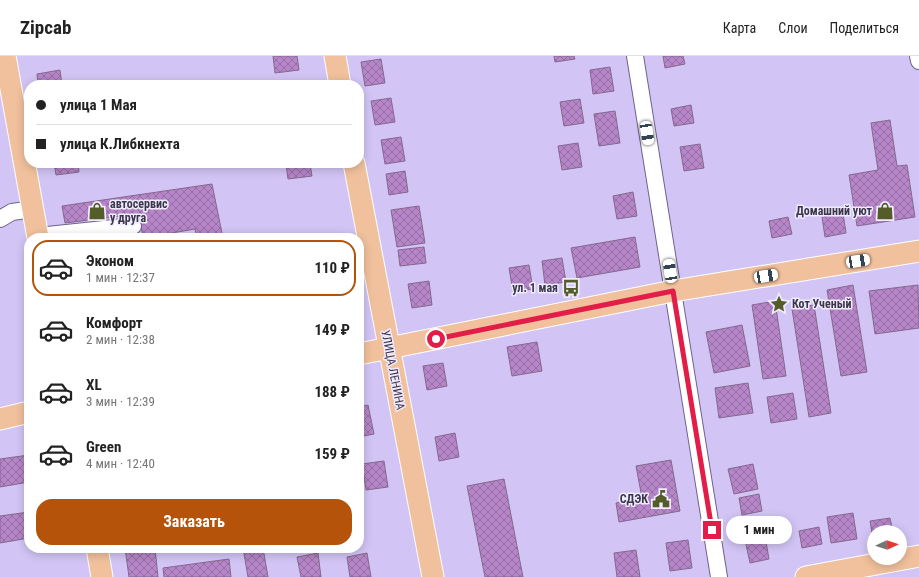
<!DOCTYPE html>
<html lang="ru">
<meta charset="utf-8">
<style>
body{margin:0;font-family:"Roboto Condensed",sans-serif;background:#f2f2f2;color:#222;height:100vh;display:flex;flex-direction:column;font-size:15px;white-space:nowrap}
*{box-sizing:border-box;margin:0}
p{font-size:13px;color:#767676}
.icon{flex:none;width:22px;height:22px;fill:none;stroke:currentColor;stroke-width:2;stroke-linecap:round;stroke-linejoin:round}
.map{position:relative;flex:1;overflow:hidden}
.panel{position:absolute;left:24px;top:177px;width:340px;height:320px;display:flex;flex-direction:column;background:#fff;border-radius:16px;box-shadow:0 2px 10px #0003}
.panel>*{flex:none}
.top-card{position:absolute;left:24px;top:24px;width:340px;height:88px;border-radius:16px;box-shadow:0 2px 10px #0003;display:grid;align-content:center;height:88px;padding:0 12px;background:#fff}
.needle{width:26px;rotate:86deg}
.fabs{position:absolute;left:867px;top:469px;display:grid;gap:8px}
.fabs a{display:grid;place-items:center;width:40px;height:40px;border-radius:50%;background:#fff;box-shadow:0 2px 10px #0003;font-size:20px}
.end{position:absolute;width:18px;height:18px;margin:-9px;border:5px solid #e11d48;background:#fff;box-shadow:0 0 0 2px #fff}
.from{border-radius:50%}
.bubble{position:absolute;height:28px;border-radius:14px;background:#fff;box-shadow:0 2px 10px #0003;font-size:13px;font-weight:700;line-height:28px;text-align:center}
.car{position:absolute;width:12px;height:24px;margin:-12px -6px;border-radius:5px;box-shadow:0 0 3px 1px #0007;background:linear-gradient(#fff 24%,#345 0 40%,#fff 0 76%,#345 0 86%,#fff 0)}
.top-card b{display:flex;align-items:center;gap:14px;height:38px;font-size:15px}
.top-card b+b{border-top:1px solid #e0e0e0}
.top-card i{width:10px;height:10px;background:#222}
ul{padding:7px 0 0;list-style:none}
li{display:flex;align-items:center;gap:12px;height:56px;margin:0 8px 6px;padding:0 4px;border:2px solid transparent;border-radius:16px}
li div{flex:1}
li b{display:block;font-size:15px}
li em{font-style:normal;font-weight:700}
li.selected{border-color:#b45309}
li>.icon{width:36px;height:36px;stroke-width:1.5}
.primary-button{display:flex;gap:8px;margin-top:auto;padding:8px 12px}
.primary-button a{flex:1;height:46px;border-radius:16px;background:#b45309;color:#fff;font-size:16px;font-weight:700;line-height:46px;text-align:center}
header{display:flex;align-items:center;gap:24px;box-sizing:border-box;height:56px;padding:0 20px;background:#fff;border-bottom:1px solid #e0e0e0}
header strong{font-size:19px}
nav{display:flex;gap:22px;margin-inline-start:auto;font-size:14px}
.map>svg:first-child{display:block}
.building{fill:url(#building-cross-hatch);stroke:#84688f}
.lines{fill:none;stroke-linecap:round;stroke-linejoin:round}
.minor-casing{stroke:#6f628d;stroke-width:18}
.major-casing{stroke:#fff;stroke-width:23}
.minor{stroke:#fff;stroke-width:16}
.major{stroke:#f1c19d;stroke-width:21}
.route{stroke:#e11d48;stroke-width:5}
.labels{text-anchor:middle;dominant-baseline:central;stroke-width:3;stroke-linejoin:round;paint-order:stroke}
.poi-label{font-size:12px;font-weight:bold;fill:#3c364a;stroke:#f0ebff;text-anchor:end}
.street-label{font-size:12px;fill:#3c364a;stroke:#f0ebff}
</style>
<header>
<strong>Zipcab</strong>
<nav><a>Карта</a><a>Слои</a><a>Поделиться</a></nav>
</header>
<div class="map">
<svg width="919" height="521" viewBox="0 0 919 521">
<defs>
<pattern id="building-cross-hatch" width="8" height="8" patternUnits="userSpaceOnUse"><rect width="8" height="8" fill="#b686c8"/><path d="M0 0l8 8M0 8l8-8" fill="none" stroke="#956ea4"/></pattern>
</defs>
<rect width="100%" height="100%" fill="#d2c5f5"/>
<path class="building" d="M 273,0 L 297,0 L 299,14 L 275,17 Z
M 554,0 L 574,0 L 575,3 L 555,6 Z
M 663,0 L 683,0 L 685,8 L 665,12 Z
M 381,3 L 385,27 L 365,30 L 361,6 Z
M 610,11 L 614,35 L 593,38 L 590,14 Z
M 60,14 L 62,29 L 38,29 L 37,18 Z
M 391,42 L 395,66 L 375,69 L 371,45 Z
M 580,43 L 584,67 L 564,70 L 560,46 Z
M 691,49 L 694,67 L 674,70 L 671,53 Z
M 615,55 L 620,87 L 599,90 L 594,58 Z
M 890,64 L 897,110 L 907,109 L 915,161 L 857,170 L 849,119 L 878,114 L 871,67 Z
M 401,81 L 405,105 L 385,108 L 381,84 Z
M 578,87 L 582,111 L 562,114 L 558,90 Z
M 700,88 L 704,112 L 684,115 L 680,91 Z
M 54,107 L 78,107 L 79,116 L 56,119 Z
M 310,107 L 312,120 L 288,123 L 286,108 Z
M 405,115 L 408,136 L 389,139 L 386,118 Z
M 212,128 L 223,182 L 197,182 L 195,173 L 143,182 L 139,158 L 65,167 L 62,150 Z
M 633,136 L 637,160 L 617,163 L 613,140 Z
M 419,150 L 425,187 L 397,191 L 391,154 Z
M 843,157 L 846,177 L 825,181 L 822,161 Z
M 788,161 L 792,178 L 772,182 L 769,165 Z
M 635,181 L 640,211 L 577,222 L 571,192 Z
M 424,191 L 426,207 L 400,210 L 398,194 Z
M 562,202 L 566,226 L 545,229 L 542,205 Z
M 529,209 L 533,233 L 513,236 L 509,212 Z
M 429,225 L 432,249 L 412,252 L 408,228 Z
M 853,229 L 867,316 L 841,320 L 827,234 Z
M 918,229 L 919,272 L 875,278 L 869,235 Z
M 775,245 L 786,320 L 763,323 L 752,249 Z
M 814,249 L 831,357 L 809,361 L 792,253 Z
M 742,269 L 750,310 L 714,317 L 706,276 Z
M 537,286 L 542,315 L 512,320 L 507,291 Z
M 443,307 L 447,330 L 427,334 L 423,310 Z
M 748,327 L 753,357 L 719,362 L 715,332 Z
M 793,337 L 797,363 L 771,367 L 767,341 Z
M 368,349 L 374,378 L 359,381 L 359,351 Z
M 455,377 L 459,401 L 439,405 L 435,381 Z
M 29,399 L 29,426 L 0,431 L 0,403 Z
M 671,404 L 680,455 L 619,466 L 616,447 L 642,442 L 636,410 Z
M 384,405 L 388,431 L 366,434 L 362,408 Z
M 753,408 L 758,433 L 734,438 L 728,413 Z
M 504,423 L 523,521 L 485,521 L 467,430 Z
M 759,438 L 762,455 L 742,459 L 739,442 Z
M 29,456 L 29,482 L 0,487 L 0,460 Z
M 853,457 L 857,483 L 831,487 L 827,461 Z
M 890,462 L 893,476 L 874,476 L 873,483 L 870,465 Z
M 763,468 L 769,503 L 750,507 L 744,479 L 752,477 L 750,471 Z
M 819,471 L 822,488 L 802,492 L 799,475 Z
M 688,484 L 692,512 L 670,515 L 666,487 Z
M 125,492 L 155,492 L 158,521 L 129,521 Z
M 243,492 L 263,492 L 268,521 L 248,521 Z
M 636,494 L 640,521 L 617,521 L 614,497 Z
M 318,497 L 321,521 L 301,521 L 297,501 Z
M 367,497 L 371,521 L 350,521 L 347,501 Z
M 229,503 L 231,521 L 164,521 L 163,512 Z"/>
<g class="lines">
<g class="minor-casing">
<path id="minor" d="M 635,0 L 719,521
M 918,0 L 919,5
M 0,163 L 12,156 L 33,153
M 38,180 L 133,170"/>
</g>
<g class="major-casing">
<path id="major" d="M 5,0 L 38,182
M 335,0 L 340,29
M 354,107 L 433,521
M 359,298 L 673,235 L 919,195
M 0,363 L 29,356
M 97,492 L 102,521
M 806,521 L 919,500"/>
</g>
<use href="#minor" class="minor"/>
<use href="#major" class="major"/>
</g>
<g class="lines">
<path class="route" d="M 436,283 L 673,235 L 712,474"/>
</g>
<defs>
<g id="shop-bare" transform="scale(1.38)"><path d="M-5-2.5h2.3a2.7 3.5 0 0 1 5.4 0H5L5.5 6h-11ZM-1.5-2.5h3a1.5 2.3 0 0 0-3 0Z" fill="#545c2a" stroke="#f0ebff" stroke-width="2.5" paint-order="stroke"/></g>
<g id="bus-bare" transform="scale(1.38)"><path d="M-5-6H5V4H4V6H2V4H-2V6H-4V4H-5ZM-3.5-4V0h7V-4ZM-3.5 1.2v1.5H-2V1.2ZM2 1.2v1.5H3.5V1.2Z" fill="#545c2a" stroke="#f0ebff" stroke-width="2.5" paint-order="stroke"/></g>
<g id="sight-bare" transform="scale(1.38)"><path d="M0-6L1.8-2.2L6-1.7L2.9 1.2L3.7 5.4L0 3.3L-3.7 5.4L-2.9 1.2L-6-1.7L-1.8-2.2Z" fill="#545c2a" stroke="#f0ebff" stroke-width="2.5" paint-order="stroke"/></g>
<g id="civic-bare" transform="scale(1.38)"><path d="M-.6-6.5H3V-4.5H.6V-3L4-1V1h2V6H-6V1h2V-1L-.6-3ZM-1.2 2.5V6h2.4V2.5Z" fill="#545c2a" stroke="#f0ebff" stroke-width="2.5" paint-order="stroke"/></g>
</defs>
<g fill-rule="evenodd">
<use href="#shop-bare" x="97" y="155"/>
<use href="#shop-bare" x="885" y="155"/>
<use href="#bus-bare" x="571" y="232"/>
<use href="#sight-bare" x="779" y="248"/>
<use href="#civic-bare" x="661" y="443"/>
</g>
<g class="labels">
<g class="poi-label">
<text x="110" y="148" text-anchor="start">автосервис<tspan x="110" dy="14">у друга</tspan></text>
<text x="872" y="155">Домашний уют</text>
<text x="558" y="232">ул. 1 мая</text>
<text x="792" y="248" text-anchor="start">Кот Ученый</text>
<text x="648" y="443">СДЭК</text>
</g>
<g class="street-label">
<text transform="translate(393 314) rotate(79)">УЛИЦА ЛЕНИНА</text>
</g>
</g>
</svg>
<div class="fabs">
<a><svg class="needle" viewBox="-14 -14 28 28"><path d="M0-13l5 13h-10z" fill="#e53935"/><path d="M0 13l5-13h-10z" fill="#767676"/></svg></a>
</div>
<i class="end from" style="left:436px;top:283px"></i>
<i class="end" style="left:712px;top:474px"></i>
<div class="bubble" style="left:726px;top:460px;width:66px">1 мин</div>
<i class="car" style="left:647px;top:77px;rotate:171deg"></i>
<i class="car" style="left:858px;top:205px;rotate:81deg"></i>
<i class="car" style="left:670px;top:215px;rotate:351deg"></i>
<i class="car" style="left:766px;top:220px;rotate:81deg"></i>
<div class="top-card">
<b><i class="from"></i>улица 1 Мая</b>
<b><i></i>улица К.Либкнехта</b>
</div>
<section class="panel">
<ul>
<li class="selected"><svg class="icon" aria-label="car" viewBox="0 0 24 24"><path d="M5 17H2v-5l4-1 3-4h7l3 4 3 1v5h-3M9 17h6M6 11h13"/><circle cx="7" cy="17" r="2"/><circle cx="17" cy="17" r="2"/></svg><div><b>Эконом</b><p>1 мин · 12:37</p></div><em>110 ₽</em></li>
<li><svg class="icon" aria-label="car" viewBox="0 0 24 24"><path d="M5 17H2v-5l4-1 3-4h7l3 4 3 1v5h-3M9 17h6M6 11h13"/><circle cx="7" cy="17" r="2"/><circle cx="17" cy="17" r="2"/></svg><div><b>Комфорт</b><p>2 мин · 12:38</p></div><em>149 ₽</em></li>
<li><svg class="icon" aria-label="car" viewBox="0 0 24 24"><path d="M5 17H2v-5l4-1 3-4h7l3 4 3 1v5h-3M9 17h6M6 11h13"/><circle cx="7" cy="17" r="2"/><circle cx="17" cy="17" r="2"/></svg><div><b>XL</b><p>3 мин · 12:39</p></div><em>188 ₽</em></li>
<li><svg class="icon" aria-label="car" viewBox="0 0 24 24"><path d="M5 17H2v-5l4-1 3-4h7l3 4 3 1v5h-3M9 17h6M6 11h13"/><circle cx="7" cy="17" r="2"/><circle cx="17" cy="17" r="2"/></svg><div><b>Green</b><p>4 мин · 12:40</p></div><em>159 ₽</em></li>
</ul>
<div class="primary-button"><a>Заказать</a></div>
</section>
</div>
